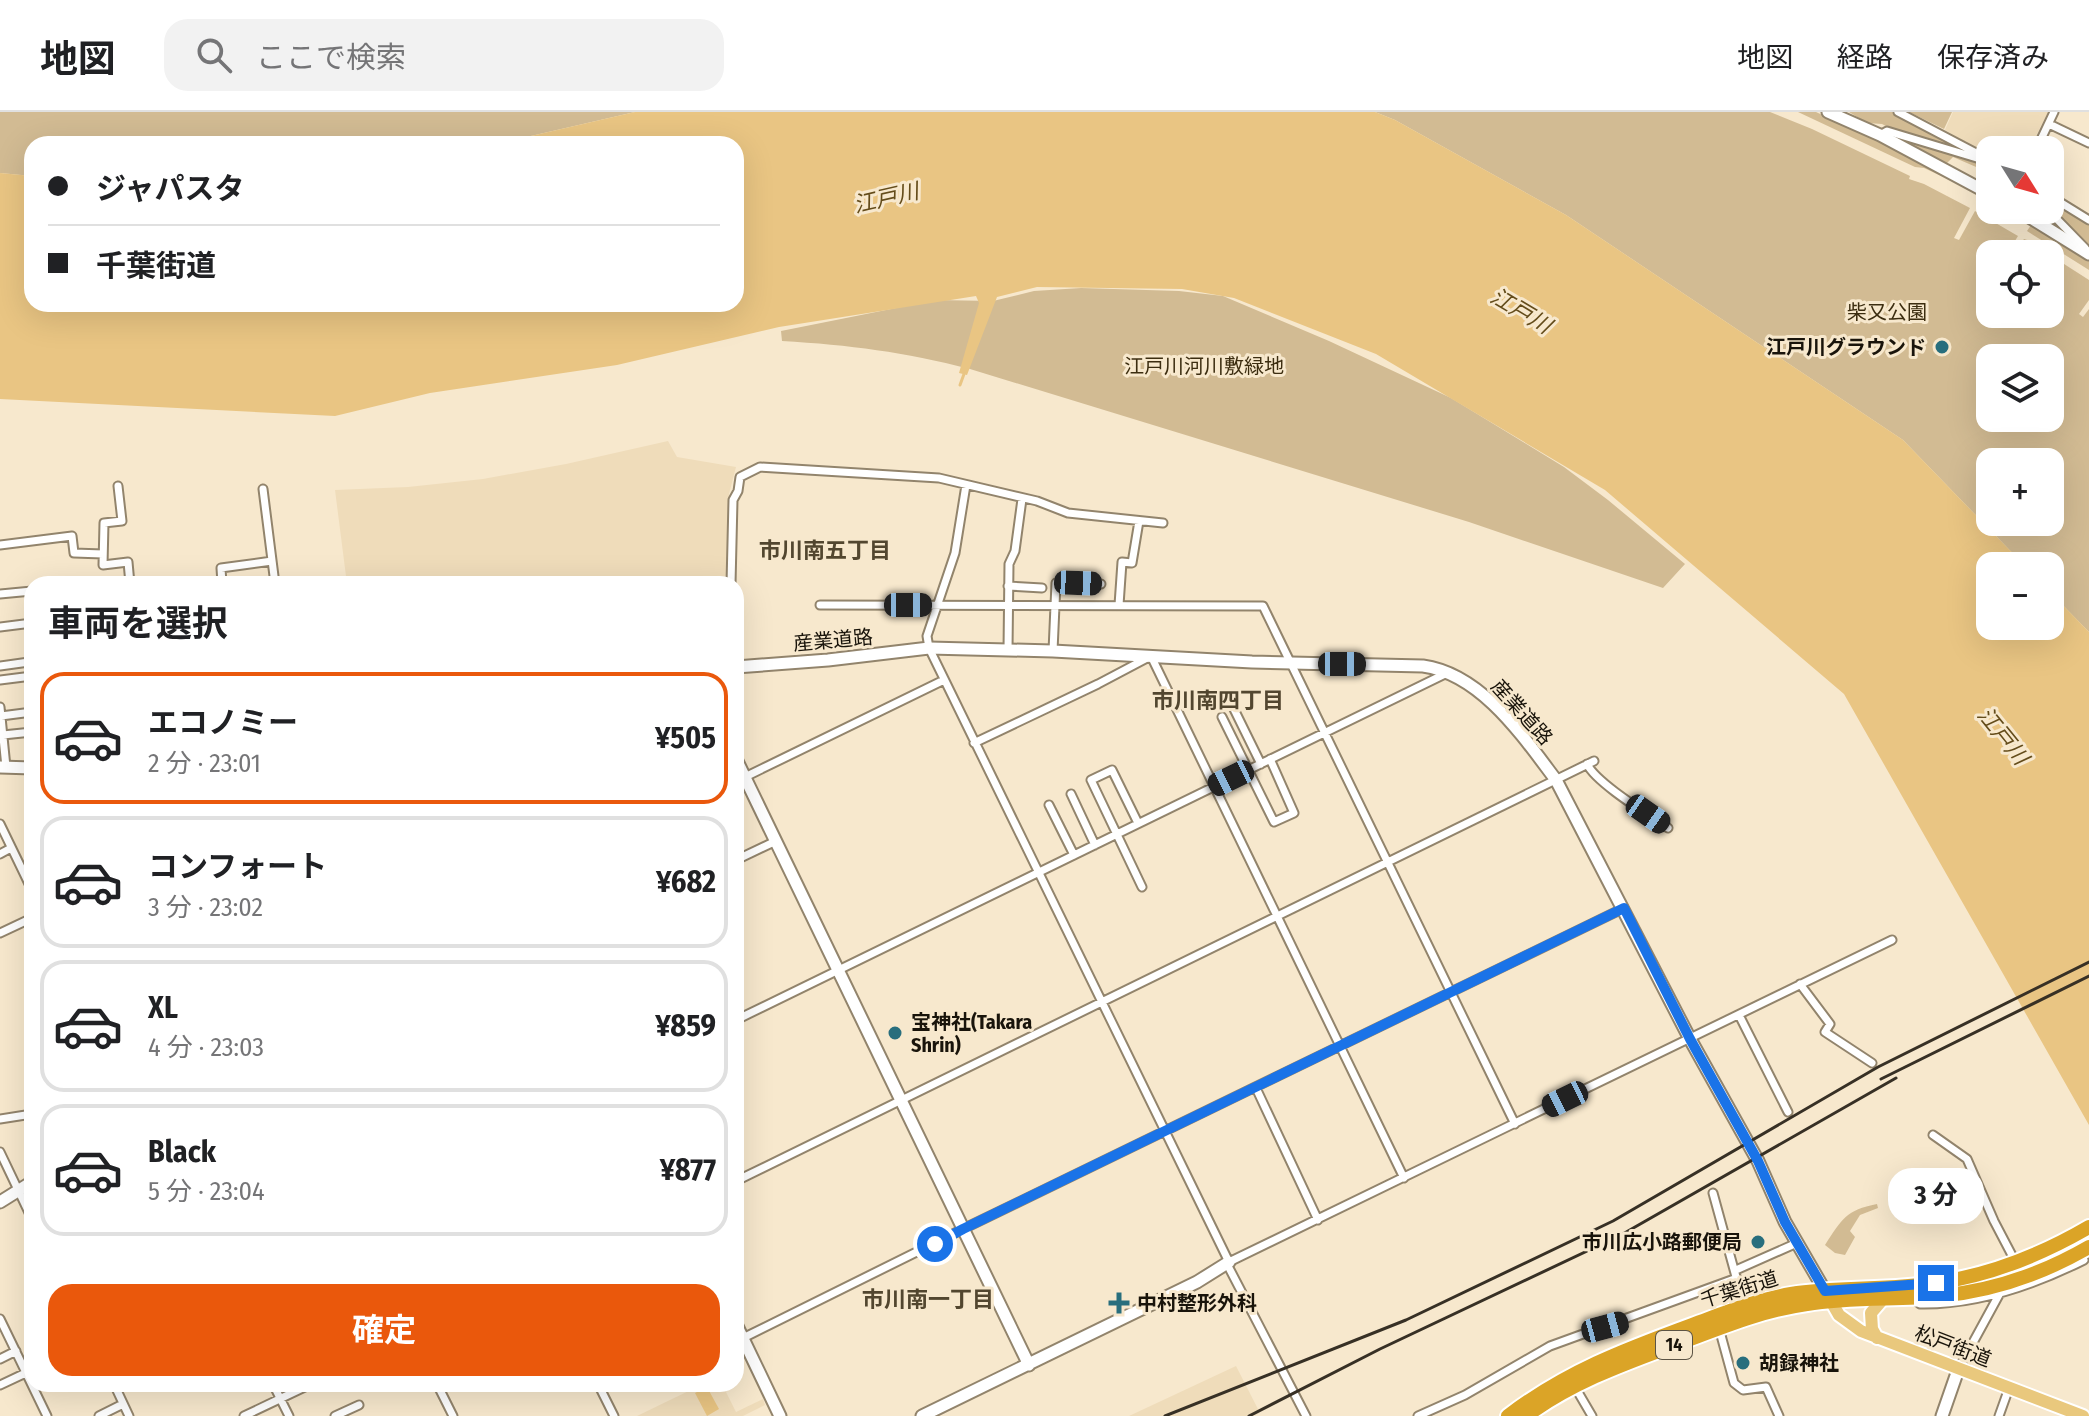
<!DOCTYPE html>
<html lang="ja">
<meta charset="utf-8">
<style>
body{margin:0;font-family:"Fira Sans Condensed","Noto Sans JP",sans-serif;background:#f2f2f2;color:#202124;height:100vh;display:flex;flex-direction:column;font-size:30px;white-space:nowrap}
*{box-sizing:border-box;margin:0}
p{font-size:26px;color:#757577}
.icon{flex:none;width:44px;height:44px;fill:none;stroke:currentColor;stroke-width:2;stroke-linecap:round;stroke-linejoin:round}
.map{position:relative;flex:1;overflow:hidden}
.details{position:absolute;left:24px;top:464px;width:720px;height:816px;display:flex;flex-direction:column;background:#fff;border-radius:24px;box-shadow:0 8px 32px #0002}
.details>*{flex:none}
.hud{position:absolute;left:24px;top:24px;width:720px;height:176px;border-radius:24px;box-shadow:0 8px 32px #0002;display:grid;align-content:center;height:176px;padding:0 24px;background:#fff}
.needle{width:52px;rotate:127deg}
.fabs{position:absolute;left:1976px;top:24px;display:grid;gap:16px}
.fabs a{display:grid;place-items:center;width:88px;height:88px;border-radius:16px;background:#fff;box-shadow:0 8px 32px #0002;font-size:40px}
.end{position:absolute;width:36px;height:36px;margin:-18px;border:10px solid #1a73e8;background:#fff;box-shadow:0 0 0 4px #fff}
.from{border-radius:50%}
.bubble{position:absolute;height:56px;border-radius:24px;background:#fff;box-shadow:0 8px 32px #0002;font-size:26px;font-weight:700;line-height:56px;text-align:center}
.car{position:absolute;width:24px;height:48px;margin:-24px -12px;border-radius:10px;box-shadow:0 0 6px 2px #0007;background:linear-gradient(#222 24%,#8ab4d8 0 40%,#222 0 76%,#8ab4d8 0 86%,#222 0)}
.hud b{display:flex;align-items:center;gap:28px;height:76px;font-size:30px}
.hud b+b{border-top:2px solid #e0e0e0}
.hud i{width:20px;height:20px;background:#202124}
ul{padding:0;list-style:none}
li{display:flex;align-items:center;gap:24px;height:132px;margin:0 16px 12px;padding:0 8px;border:4px solid #e0e0e0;border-radius:24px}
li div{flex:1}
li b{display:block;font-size:30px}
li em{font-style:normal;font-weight:700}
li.selected{border-color:#ea580c}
li>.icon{width:72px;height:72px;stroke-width:1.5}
h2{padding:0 24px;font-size:36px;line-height:96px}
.button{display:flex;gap:16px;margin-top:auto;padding:16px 24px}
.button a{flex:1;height:92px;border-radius:24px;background:#ea580c;color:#fff;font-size:32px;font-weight:700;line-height:92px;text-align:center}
header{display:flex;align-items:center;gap:48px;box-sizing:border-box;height:112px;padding:0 40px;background:#fff;border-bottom:2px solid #e0e0e0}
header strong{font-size:38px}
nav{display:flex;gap:44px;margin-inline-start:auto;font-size:28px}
.search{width:560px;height:72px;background:#f2f2f2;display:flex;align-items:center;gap:20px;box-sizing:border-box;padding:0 28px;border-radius:24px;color:#757577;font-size:30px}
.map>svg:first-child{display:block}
.built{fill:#efdcba}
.green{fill:#d2bb93;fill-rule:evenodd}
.water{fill:#e9c583}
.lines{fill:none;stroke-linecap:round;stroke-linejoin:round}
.stream{stroke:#e9c583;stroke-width:3}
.street-casing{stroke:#92846c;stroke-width:11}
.secondary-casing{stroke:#92846c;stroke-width:15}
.primary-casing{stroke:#fff;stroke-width:16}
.highway-casing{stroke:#fff;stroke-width:18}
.street{stroke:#fff;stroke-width:7}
.secondary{stroke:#fff;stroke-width:11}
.primary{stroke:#e9c87d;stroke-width:12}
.highway{stroke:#dba427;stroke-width:14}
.rail{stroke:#373025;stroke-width:3}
.route{stroke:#1a73e8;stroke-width:10}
.poi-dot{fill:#286e7d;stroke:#f7e8cd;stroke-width:3}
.labels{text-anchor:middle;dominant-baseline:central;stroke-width:6;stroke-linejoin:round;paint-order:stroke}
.shield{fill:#f7e8cd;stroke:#5c5445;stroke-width:2}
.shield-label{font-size:18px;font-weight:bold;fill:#19140b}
.park-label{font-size:20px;fill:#3c2d10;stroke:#f7e8cd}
.poi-label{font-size:20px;font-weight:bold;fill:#19140b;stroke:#f7e8cd;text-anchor:start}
.street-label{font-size:20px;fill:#19140b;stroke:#f7e8cd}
.water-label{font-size:22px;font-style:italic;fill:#644c1a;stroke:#f7e8cd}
.neighbourhood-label{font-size:22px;font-weight:bold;fill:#52462f;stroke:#f7e8cd}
</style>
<header>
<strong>地図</strong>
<div class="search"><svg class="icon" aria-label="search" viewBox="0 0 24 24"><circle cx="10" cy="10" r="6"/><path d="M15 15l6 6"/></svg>ここで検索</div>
<nav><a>地図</a><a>経路</a><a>保存済み</a></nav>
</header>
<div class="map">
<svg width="2089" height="1304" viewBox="0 0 2089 1304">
<rect width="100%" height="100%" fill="#f7e8cd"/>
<path class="built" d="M 1953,0 L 2048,0 L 2029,38 L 1990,38 L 1990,44 L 1945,18 Z
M 668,329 L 677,345 L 736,355 L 729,382 L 728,472 L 347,472 L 335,378 L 408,375 L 483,367 L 566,352 Z
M 1236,1254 L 1260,1301 L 1254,1304 L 1129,1304 Z
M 703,1272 L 722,1272 L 736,1300 L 763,1287 L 765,1293 L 743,1304 L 637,1304 Z"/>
<path class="green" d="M 0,0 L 635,0 L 496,32 L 32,32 L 32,64 L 0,61 Z
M 1375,0 L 1770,0 L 1812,17 L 1910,64 L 1909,67 L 1924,72 L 1970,96 L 1954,126 L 1959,128 L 1975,99 L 2018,124 L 2007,142 L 1990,142 L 1990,202 L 2050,202 L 2050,143 L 2089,168 L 2089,188 L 2079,202 L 2083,205 L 2089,197 L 2089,520 L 2050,480 L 2050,454 L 2025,454 L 1903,328 L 1566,103 L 1395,8 ZM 1990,246 L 2050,246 L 2050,306 L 1990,306 ZM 1990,350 L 2050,350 L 2050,410 L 1990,410 Z
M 1798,0 L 1816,0 L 1917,48 L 1967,76 L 1924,56 L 1915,55 Z
M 1849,0 L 1892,0 L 1974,42 L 1897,20 L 1882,12 L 1867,11 Z
M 1909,0 L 1952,0 L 1944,17 Z
M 1893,25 L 1990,53 L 1990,61 L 1953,45 L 1946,52 Z
M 2050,88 L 2089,112 L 2089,133 L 2050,97 Z
M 2031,113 L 2089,149 L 2089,158 L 2027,119 Z
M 2024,127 L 2027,128 L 2049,142 L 2014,142 Z
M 1081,176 L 1179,179 L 1223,184 L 1329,229 L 1451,286 L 1564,355 L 1608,388 L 1685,452 L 1663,476 L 1469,410 L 970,257 C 904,240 850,233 782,229 L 781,219 L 936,188 L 993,189 L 1034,179 Z
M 1877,1092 L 1878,1096 L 1860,1103 L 1850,1119 L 1855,1125 L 1845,1143 L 1835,1141 L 1825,1133 C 1842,1107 1846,1098 1877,1092 Z"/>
<path class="water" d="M 635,0 L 1375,0 L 1395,8 L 1566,103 L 1903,328 L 2025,454 L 1990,454 L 1990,514 L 2050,514 L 2050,480 L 2089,520 L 2089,1013 L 1844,582 L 1605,378 L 1376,242 L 1234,186 L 1182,177 L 1037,175 L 997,185 L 967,263 L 959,261 L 979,191 L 976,184 L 779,215 L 617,253 L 430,281 L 335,304 L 0,287 L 0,61 L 32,64 L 32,192 L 736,192 L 736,32 L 496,32 Z
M 707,1275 L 719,1297 L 707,1304 L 695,1281 Z"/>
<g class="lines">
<path class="stream" d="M 960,273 L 964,262"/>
<g class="street-casing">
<path id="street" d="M 1898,0 L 1982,44
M 2049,12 L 2089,31
M 1880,23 L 1887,19 L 1990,50
M 2036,38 L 2054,0
M 2050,84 L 2089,108
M 2048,98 L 2085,136
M 966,373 L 955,441 L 927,524 L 929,536 L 1229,1150 L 1892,828
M 118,374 L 122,409 L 104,411 L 103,453 L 128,450 L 130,472
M 263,377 L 275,472
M 0,433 L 72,424 L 74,441 L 103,442
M 222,472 L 221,456 L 272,449
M 731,472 L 733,388 L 738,379 L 740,365 L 760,355 L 939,366 L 1037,389 L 1068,401 L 1163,411
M 1008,474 L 1042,476
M 0,482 L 32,479
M 820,493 L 1263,494 L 1515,1012
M 1119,493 L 1122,450 L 1132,451 L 1139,409
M 0,515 L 32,511
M 1008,538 L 1009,452 L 1015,439 L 1022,387
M 1053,539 L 1056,471 L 1101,472
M 0,554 L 29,550
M 0,568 L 32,564
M 1230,589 L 1261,652
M 0,595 L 6,655
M 1,604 L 32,600
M 1222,605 L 1274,710 L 1294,701 L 1270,647
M 3,623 L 32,620
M 974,631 L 1098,572 L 1151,544 L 1404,1066
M 1587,652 C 1596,671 1649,703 1668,716
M 745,665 L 944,568
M 1071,682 L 1095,733
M 1049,693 L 1074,743
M 1138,711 L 1112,658 L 1091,668 L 1142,775
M 0,712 L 32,778
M 0,742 L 11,736
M 736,748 L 776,729
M 0,821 L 32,806
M 1800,872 L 1830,912 L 1825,920 L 1872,951
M 1739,903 L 1788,1000
M 736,908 L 1449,560
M 1256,976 L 1318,1108
M 0,1007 L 32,1002
M 1933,1023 L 1967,1047 L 1994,1109 L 2016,1151
M 0,1040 L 32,1107
M 736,1069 L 1594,649
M 1713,1081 L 1744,1194
M 1227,1152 L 1306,1304
M 1736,1158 L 1797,1131
M 1915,1188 L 1920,1192 C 1977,1193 2034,1173 2084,1148
M 0,1207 L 47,1304
M 1719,1216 L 1734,1271 L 1743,1278 L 1766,1275 L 1779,1304
M 743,1226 L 963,1117 L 1624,796
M 0,1247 L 16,1239
M 1958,1258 L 2000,1181
M 114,1272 L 129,1304
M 273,1272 L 289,1304
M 437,1272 L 453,1304
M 598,1272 L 614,1304
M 0,1273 L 32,1258
M 1575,1275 L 1592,1304
M 99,1304 L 123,1292
M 244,1304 L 311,1272
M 335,1304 L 359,1293
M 1418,1304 L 1465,1283 L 1550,1234 L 1737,1166
M 1999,1304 L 2009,1276"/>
</g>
<g class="secondary-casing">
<path id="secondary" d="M 1828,0 L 1880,23 L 1990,82
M 2018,98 L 2089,142
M 736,555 L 828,548 L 929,536 L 1053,539 L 1252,550 L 1423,554 C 1481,562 1522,623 1556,668 L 1690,927 L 1758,1049 L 1785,1110 L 1825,1179
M 736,647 L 1029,1253
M 0,655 L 32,656
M 0,1090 L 32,1070
M 736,1212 L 780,1304
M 922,1304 L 1197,1170 L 1229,1150
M 1942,1304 L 1958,1258"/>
</g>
<g class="primary-casing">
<path id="primary" d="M 1827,1182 L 1839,1203 L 1861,1219 L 2083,1304
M 1877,1226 L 1872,1217 L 1871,1201 L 1883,1187"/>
</g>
<g class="highway-casing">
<path id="highway" d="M 1508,1304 C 1566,1260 1624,1238 1692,1213 C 1725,1201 1756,1188 1791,1182 C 1838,1174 1888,1179 1936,1171 C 1991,1163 2041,1143 2089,1115
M 1526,1304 C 1575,1268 1629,1250 1685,1229 C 1725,1214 1764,1198 1807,1192 C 1850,1185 1896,1188 1940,1184 C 1992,1179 2044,1161 2089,1135"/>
</g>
<use href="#street" class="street"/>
<use href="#secondary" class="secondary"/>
<use href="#primary" class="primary"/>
<use href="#highway" class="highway"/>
<path class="rail" d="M 1881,967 L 2089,864
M 1165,1304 L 1406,1208 L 1613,1109 L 1878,955 L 2089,850
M 1249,1304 L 1380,1237 L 1621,1123 L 1896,966"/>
</g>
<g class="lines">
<path class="route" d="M 935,1132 L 963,1117 L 1624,796 L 1690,927 L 1758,1049 L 1785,1110 L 1825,1179 L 1936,1171"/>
</g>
<g class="poi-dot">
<circle cx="1942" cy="235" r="8"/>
<circle cx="895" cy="921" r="8"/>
<circle cx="1758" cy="1130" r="8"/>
<path d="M1115 1179h8v8h8v8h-8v8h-8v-8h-8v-8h8z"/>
<circle cx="1743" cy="1251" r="8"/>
</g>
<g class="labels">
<rect class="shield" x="1656" y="1219" width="36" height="28" rx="6"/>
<g class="shield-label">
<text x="1674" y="1233">14</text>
</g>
<g class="park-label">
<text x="1887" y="200">柴又公園</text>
<text x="1204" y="254">江戸川河川敷緑地</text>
</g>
<g class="poi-label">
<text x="1926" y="235" text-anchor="end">江戸川グラウンド</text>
<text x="911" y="910">宝神社(Takara<tspan x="911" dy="23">Shrin)</tspan></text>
<text x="1742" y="1130" text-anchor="end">市川広小路郵便局</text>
<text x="1137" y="1191">中村整形外科</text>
<text x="1759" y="1251">胡録神社</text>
</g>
<g class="street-label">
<text transform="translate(833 528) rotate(-5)">産業道路</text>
<text transform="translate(1522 600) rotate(48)">産業道路</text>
<text transform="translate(1739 1177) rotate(-17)">千葉街道</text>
<text transform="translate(1953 1234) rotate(21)">松戸街道</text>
</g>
<g class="water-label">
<text transform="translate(886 86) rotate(-13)">江戸川</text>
<text transform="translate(1521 199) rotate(31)">江戸川</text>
<text transform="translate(2003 624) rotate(51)">江戸川</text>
</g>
<g class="neighbourhood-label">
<text x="825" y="438">市川南五丁目</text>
<text x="1218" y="588">市川南四丁目</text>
<text x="928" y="1187">市川南一丁目</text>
</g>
</g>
</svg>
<div class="fabs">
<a><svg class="needle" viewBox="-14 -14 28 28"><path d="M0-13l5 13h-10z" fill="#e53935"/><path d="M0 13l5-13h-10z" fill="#757577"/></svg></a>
<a><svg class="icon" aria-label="locate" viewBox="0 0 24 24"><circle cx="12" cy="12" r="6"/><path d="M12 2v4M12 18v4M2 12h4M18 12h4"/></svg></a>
<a><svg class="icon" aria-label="layers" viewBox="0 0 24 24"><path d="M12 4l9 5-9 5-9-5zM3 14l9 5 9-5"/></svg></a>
<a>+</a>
<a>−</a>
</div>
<i class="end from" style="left:935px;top:1132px"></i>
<i class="end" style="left:1936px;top:1171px"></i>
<div class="bubble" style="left:1888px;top:1056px;width:96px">3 分</div>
<i class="car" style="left:1078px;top:471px;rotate:92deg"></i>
<i class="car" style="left:908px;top:493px;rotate:90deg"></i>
<i class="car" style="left:1342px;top:552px;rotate:90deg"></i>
<i class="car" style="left:1231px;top:666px;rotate:244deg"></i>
<i class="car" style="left:1648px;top:702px;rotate:125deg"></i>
<i class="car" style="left:1565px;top:987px;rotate:244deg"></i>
<i class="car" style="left:1605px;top:1215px;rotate:75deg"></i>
<div class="hud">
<b><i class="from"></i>ジャパスタ</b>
<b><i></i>千葉街道</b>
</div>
<section class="details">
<h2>車両を選択</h2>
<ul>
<li class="selected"><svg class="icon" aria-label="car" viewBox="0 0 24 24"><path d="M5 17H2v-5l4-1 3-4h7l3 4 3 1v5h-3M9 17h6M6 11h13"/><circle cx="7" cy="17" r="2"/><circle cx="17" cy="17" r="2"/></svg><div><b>エコノミー</b><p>2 分 · 23:01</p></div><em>¥505</em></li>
<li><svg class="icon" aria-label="car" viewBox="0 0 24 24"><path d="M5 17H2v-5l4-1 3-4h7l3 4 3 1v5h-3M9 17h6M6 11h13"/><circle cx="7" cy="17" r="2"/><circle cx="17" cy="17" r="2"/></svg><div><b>コンフォート</b><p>3 分 · 23:02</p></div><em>¥682</em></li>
<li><svg class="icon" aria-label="car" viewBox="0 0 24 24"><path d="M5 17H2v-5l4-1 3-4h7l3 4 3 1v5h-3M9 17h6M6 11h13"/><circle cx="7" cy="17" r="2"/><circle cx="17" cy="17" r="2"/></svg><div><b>XL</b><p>4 分 · 23:03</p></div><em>¥859</em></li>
<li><svg class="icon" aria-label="car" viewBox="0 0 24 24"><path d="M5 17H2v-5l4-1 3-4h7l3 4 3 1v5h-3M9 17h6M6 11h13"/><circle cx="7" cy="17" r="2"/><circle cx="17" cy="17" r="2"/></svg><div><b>Black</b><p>5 分 · 23:04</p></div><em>¥877</em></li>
</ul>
<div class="button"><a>確定</a></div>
</section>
</div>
